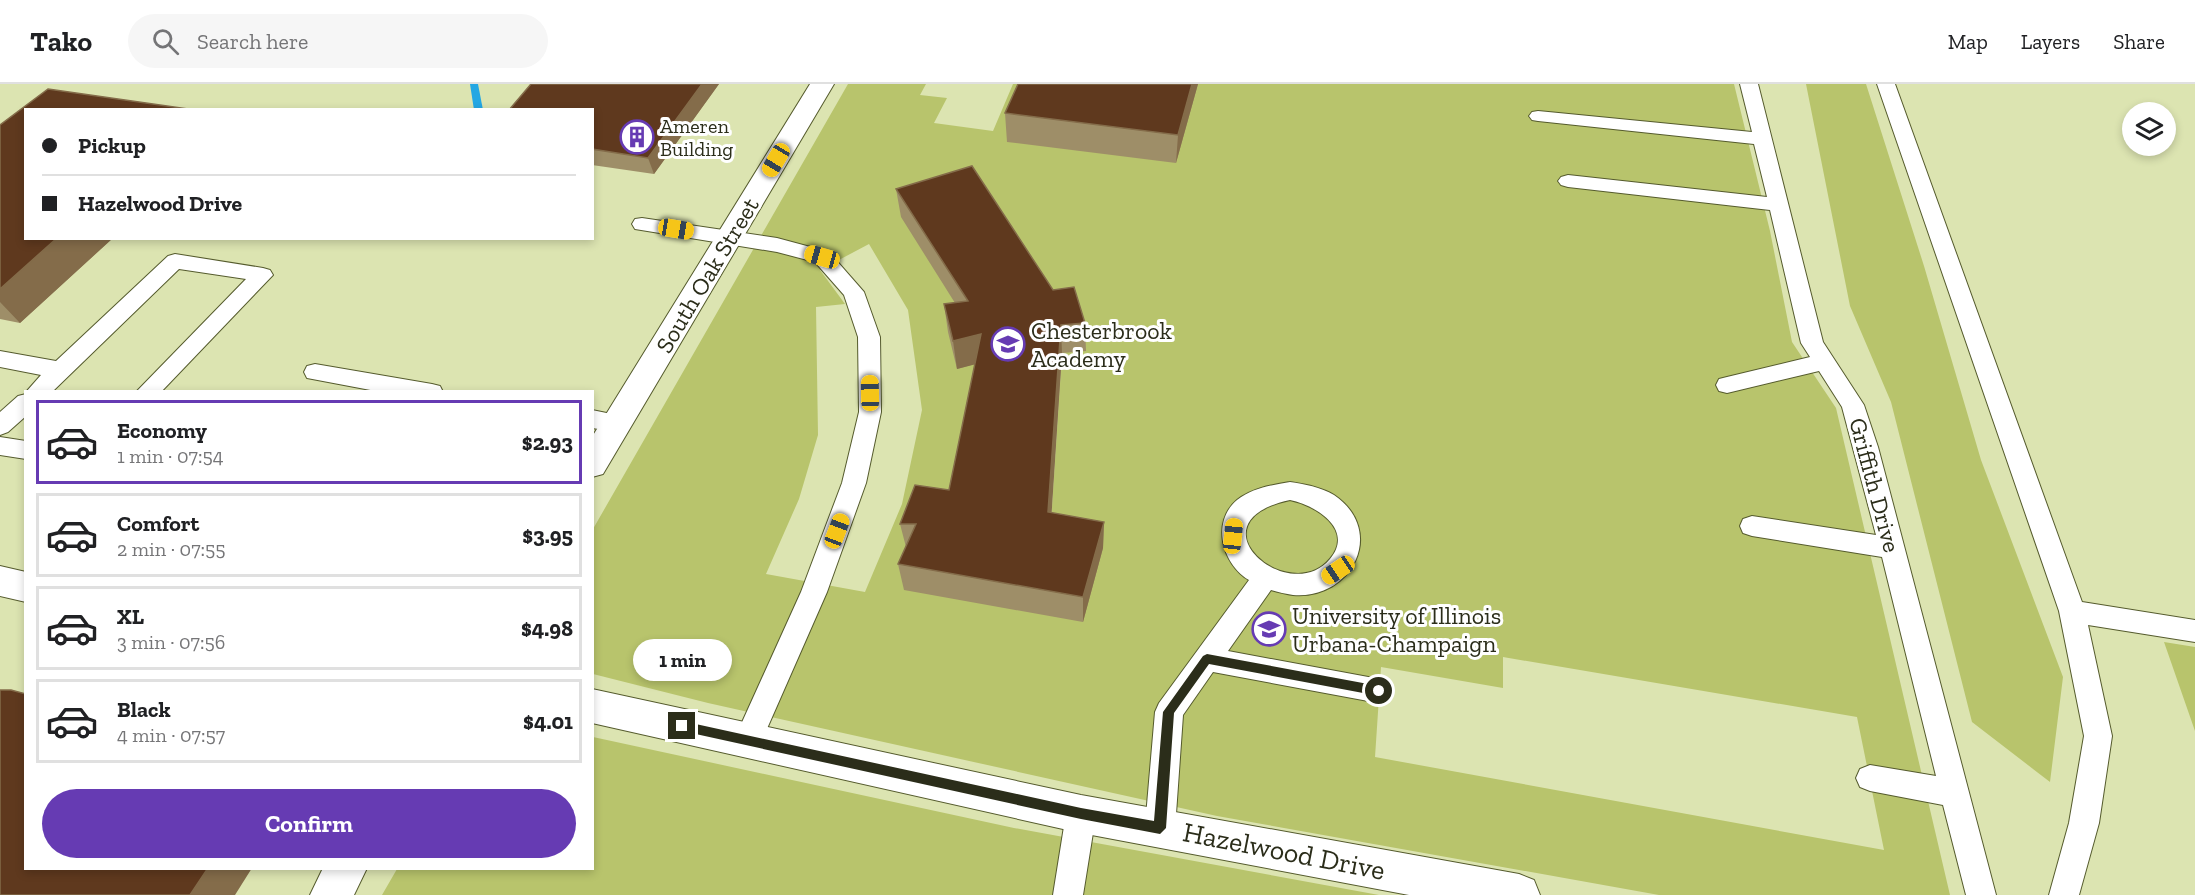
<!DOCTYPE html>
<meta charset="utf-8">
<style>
body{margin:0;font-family:"Zilla Slab",serif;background:#f6f6f6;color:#202124;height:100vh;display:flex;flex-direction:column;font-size:22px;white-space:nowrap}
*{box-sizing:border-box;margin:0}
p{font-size:20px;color:#757577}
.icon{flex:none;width:33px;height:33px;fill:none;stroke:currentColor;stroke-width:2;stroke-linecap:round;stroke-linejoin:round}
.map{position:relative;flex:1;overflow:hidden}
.sheet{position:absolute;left:24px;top:306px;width:570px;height:480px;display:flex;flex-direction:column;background:#fff;border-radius:0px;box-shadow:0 3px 9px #0003}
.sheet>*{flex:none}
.guide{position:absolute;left:24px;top:24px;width:570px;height:132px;border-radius:0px;box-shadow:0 3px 9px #0003;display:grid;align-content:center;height:132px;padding:0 18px;background:#fff}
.tools{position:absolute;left:2122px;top:18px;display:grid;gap:12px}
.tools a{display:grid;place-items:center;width:54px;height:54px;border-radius:50%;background:#fff;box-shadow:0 3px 9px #0003;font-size:30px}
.end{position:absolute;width:27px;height:27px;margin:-14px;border:8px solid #2b2d1a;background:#fff;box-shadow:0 0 0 3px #fff}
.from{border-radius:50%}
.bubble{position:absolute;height:42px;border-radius:21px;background:#fff;box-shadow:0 3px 9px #0003;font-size:20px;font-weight:800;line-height:42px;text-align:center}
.car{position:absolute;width:18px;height:36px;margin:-18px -9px;border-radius:8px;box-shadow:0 0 4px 2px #0007;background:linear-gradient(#f5c518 24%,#345 0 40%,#f5c518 0 76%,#345 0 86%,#f5c518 0)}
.guide b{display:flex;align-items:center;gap:21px;height:57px;font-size:22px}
.guide b+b{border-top:2px solid #e0e0e0}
.guide i{width:15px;height:15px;background:#202124}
ul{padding:10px 0 0;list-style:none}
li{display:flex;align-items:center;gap:18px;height:84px;margin:0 12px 9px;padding:0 6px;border:3px solid #e0e0e0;border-radius:0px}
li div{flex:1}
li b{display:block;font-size:22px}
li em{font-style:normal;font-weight:800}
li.selected{border-color:#663bb3}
li>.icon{width:54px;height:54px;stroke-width:1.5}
.primary-button{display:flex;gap:12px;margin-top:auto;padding:12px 18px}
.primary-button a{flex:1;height:69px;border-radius:36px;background:#663bb3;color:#fff;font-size:24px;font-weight:800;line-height:69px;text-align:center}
header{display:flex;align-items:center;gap:36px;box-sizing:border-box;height:84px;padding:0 30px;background:#fff;border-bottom:2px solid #e0e0e0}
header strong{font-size:28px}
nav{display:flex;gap:33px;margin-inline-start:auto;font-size:21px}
.search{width:420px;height:54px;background:#f6f6f6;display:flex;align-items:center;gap:15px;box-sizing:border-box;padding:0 21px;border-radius:33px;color:#757577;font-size:22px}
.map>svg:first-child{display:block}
.green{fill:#b8c46c;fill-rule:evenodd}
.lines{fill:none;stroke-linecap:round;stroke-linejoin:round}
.stream{fill:#24a7e3;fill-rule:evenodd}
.service-casing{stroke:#555b2d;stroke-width:2}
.minor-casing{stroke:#555b2d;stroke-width:2}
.service{fill:#fff;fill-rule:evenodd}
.minor{fill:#fff;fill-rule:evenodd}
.wall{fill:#9e8e68}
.shaded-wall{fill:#846c4a}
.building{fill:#5f391e;stroke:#846c4a;stroke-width:1.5}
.route{fill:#2b2d1a}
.labels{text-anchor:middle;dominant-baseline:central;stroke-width:6;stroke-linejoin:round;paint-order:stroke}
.far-poi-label{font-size:20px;fill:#2b2d1a;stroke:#fff;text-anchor:start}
.street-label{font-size:24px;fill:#2b2d1a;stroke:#fff}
.poi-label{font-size:24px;fill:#2b2d1a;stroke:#fff;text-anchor:start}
.near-street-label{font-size:28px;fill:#2b2d1a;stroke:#fff}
</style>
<header>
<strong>Tako</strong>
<div class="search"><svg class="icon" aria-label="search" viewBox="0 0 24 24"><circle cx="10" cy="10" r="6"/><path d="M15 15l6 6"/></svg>Search here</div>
<nav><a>Map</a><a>Layers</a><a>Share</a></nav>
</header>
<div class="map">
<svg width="2195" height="811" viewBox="0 0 2195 811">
<rect width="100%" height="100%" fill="#dce4b1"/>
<path class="green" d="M 848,0 L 926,0 L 920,11 L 947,14 L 934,39 L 993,47 L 1013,0 L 1734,0 L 1770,147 L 1792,258 L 1836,324 L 1950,811 L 1659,811 L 1217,732 L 708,619 L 593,590 L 593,445 ZM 869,160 L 908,226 L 922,326 L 902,420 L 865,508 L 766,490 L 799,415 L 818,351 L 816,223 L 845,220 L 820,186 ZM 971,245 L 1062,269 L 1050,454 L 1103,464 L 905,505 L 953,432 L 984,278 ZM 1503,573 L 1857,633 L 1884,766 L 1375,673 L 1381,583 L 1503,604 Z
M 1806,0 L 1866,0 L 1924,182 L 1981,376 L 2063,593 L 2050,698 L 1972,638 L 1891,318 L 1850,222 Z
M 2164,558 L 2195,563 L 2195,647 Z
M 593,653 L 1014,744 L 1379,811 L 382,811 L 397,785 L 592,784 Z"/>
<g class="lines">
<path class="stream" d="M 470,0 L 478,0 L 483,26 L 474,26 Z"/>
<g class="service-casing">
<path id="service" d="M 1740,0 L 1758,0 L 1823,258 L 1864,321 L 1878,363 L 1996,811 L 1966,811 L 1943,721 L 1870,707 L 1860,703 L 1856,694 L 1860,685 L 1870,681 L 1936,692 L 1882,473 L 1752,452 L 1743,449 L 1740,442 L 1743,435 L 1752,432 L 1876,451 L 1842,323 L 1819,287 L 1727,309 L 1719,307 L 1716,301 L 1719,295 L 1727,293 L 1810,273 L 1801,259 L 1770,126 L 1568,103 L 1561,101 L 1558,97 L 1561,93 L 1568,91 L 1767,113 L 1754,60 L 1538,37 L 1532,36 L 1529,32 L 1532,28 L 1538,27 L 1752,48 Z
M 1877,0 L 1895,0 L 2082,518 L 2195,536 L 2195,558 L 2088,541 L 2112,652 L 2099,739 L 2079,811 L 2049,811 L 2069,739 L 2084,652 L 2059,527 Z
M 642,134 L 777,154 L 829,168 L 864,208 L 880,253 L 881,328 L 866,399 L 827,508 L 758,665 L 748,669 L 738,665 L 734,656 L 801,508 L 842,399 L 859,328 L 858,253 L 844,211 L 815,178 L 777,168 L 635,145 L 632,140 L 635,135 Z
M 175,170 L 263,184 L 270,186 L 273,191 L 161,308 L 136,308 L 246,195 L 179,185 L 52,308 L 26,308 L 41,291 L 0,283 L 0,267 L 56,277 L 168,172 Z
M 315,280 L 432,300 L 440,302 L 443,308 L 381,308 L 307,294 L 304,288 L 307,282 Z
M 26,310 L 26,332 L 8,348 L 0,351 L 0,328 L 18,312 Z
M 592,326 L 626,333 L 629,339 L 626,345 L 618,348 L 592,344 Z
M 0,353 L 26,357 L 26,375 L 0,371 Z
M 1290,398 C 1304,400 1321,403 1334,411 C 1387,447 1352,516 1293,511 C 1286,510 1278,508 1271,506 L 1228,567 L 1379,595 L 1389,598 L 1393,607 L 1389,616 L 1379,619 L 1213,588 L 1183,631 L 1175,744 L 1170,754 L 1160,758 L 1150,754 L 1145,744 L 1155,628 L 1159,619 L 1249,496 C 1222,480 1211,438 1237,416 C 1252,404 1272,401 1290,398 ZM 1290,416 C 1315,421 1355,445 1330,475 C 1289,524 1188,438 1290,416 Z
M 1081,716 L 1091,720 L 1096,730 L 1083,811 L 1053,811 L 1066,730 L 1071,720 Z"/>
</g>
<g class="minor-casing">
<path id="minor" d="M 810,0 L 834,0 L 603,390 L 592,393 L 592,353 Z
M 0,482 L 26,488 L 26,518 L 0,512 Z
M 592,605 L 1081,711 L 1519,790 L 1534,796 L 1540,811 L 1409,811 L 1081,749 L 592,639 Z
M 323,784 L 367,784 L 354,811 L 310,811 Z"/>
</g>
<use href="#service" class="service"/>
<use href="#minor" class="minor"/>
</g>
<path class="wall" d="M 719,0 L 654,90 L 592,81 L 592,26 Z
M 1018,0 L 1198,0 L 1176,79 L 1007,58 L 1005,29 Z
M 0,41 L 26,154 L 113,154 L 20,239 L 0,235 Z
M 896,105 L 1053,206 L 1085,239 L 1086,267 L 1062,269 L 1051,429 L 1104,438 L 1103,464 L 1083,538 L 904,506 L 898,480 L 906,463 L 900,440 L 949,406 L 975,280 L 957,285 L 948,248 L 944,220 L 955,219 L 901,133 Z"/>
<path class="shaded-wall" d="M 702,0 L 719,0 L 654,90 L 648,74 Z
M 1192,0 L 1198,0 L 1176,79 L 1178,51 Z
M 57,154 L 113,154 L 20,239 L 0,218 L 0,205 Z
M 1061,241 L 1062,269 L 1050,454 L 1048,428 Z
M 981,250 L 984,278 L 957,285 L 953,257 Z
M 1104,438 L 1103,464 L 1083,538 L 1083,513 Z
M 208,784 L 252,784 L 235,811 L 190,811 Z"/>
<path class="building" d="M 531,0 L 702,0 L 648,74 L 592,65 L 592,26 L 509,26 Z
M 1018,0 L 1192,0 L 1178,51 L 1005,29 Z
M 48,5 L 195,26 L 26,26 L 26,154 L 57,154 L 0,205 L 0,41 Z
M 972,82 L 1053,206 L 1074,203 L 1085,239 L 1061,241 L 1048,428 L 1104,438 L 1083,513 L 898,480 L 916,440 L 900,440 L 915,401 L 949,406 L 981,250 L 953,257 L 944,220 L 968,217 L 896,105 Z
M 0,606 L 11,606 L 26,610 L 26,784 L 208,784 L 190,811 L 0,811 Z"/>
<path class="route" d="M 1207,570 L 1379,602 L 1385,607 L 1379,612 L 1209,580 L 1174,629 L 1166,744 L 1160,750 L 1081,735 L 682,647 L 676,642 L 682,637 L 1081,724 L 1154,737 L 1163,628 L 1203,572 Z"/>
<defs>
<g id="building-ring" transform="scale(1.725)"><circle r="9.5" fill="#fff" stroke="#663bb3" stroke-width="1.5"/><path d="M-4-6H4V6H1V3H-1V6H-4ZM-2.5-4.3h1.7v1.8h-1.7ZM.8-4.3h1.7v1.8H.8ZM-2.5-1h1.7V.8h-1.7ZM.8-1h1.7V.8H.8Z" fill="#663bb3"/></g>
<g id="school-ring" transform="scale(1.725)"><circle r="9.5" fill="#fff" stroke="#663bb3" stroke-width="1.5"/><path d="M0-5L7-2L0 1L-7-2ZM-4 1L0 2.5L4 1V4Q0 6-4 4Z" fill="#663bb3"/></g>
<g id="university-ring" transform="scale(1.725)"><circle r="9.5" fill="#fff" stroke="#663bb3" stroke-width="1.5"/><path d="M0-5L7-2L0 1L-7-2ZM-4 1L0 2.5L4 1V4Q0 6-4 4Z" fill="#663bb3"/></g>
</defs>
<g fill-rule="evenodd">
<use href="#building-ring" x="637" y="53"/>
<use href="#school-ring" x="1008" y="260"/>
<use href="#university-ring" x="1269" y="545"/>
</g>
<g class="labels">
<g class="far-poi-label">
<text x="660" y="42">Ameren<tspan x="660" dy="23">Building</tspan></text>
</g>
<g class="street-label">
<text transform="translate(707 191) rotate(-59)">South Oak Street</text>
<text transform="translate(1875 401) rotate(75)">Griffith Drive</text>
</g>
<g class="poi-label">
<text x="1031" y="246">Chesterbrook<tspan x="1031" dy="28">Academy</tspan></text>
<text x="1292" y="531">University of Illinois<tspan x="1292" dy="28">Urbana-Champaign</tspan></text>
</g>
<g class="near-street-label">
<text transform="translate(1284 767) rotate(11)">Hazelwood Drive</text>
</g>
</g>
</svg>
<div class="tools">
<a><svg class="icon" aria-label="layers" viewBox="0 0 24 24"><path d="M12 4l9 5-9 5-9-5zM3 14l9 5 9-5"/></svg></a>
</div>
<i class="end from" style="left:1379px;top:607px"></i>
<i class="end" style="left:682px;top:642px"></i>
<div class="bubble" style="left:633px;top:555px;width:99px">1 min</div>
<i class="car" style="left:776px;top:76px;rotate:211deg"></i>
<i class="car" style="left:676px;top:145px;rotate:99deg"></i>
<i class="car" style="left:822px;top:173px;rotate:286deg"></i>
<i class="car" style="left:870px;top:309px;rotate:359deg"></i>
<i class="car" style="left:837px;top:447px;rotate:21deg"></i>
<i class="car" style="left:1233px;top:452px;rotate:6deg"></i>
<i class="car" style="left:1338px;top:486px;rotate:236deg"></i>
<div class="guide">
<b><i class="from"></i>Pickup</b>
<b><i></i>Hazelwood Drive</b>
</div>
<section class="sheet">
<ul>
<li class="selected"><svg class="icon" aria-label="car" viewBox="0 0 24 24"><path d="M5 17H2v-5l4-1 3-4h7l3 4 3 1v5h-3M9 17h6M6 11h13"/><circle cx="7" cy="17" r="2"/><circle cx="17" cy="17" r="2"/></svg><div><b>Economy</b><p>1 min · 07:54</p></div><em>$2.93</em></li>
<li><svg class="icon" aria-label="car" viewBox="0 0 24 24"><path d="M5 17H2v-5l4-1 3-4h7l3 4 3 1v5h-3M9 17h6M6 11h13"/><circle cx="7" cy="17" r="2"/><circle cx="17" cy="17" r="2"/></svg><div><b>Comfort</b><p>2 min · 07:55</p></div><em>$3.95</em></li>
<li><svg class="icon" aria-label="car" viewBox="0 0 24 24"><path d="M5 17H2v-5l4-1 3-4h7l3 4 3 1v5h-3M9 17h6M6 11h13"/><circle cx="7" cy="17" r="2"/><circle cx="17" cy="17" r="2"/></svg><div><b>XL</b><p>3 min · 07:56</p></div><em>$4.98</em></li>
<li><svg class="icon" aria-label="car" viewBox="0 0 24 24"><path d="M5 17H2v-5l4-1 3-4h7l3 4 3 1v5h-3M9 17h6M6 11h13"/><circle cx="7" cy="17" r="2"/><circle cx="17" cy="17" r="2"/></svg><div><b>Black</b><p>4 min · 07:57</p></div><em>$4.01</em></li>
</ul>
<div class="primary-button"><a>Confirm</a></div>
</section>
</div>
